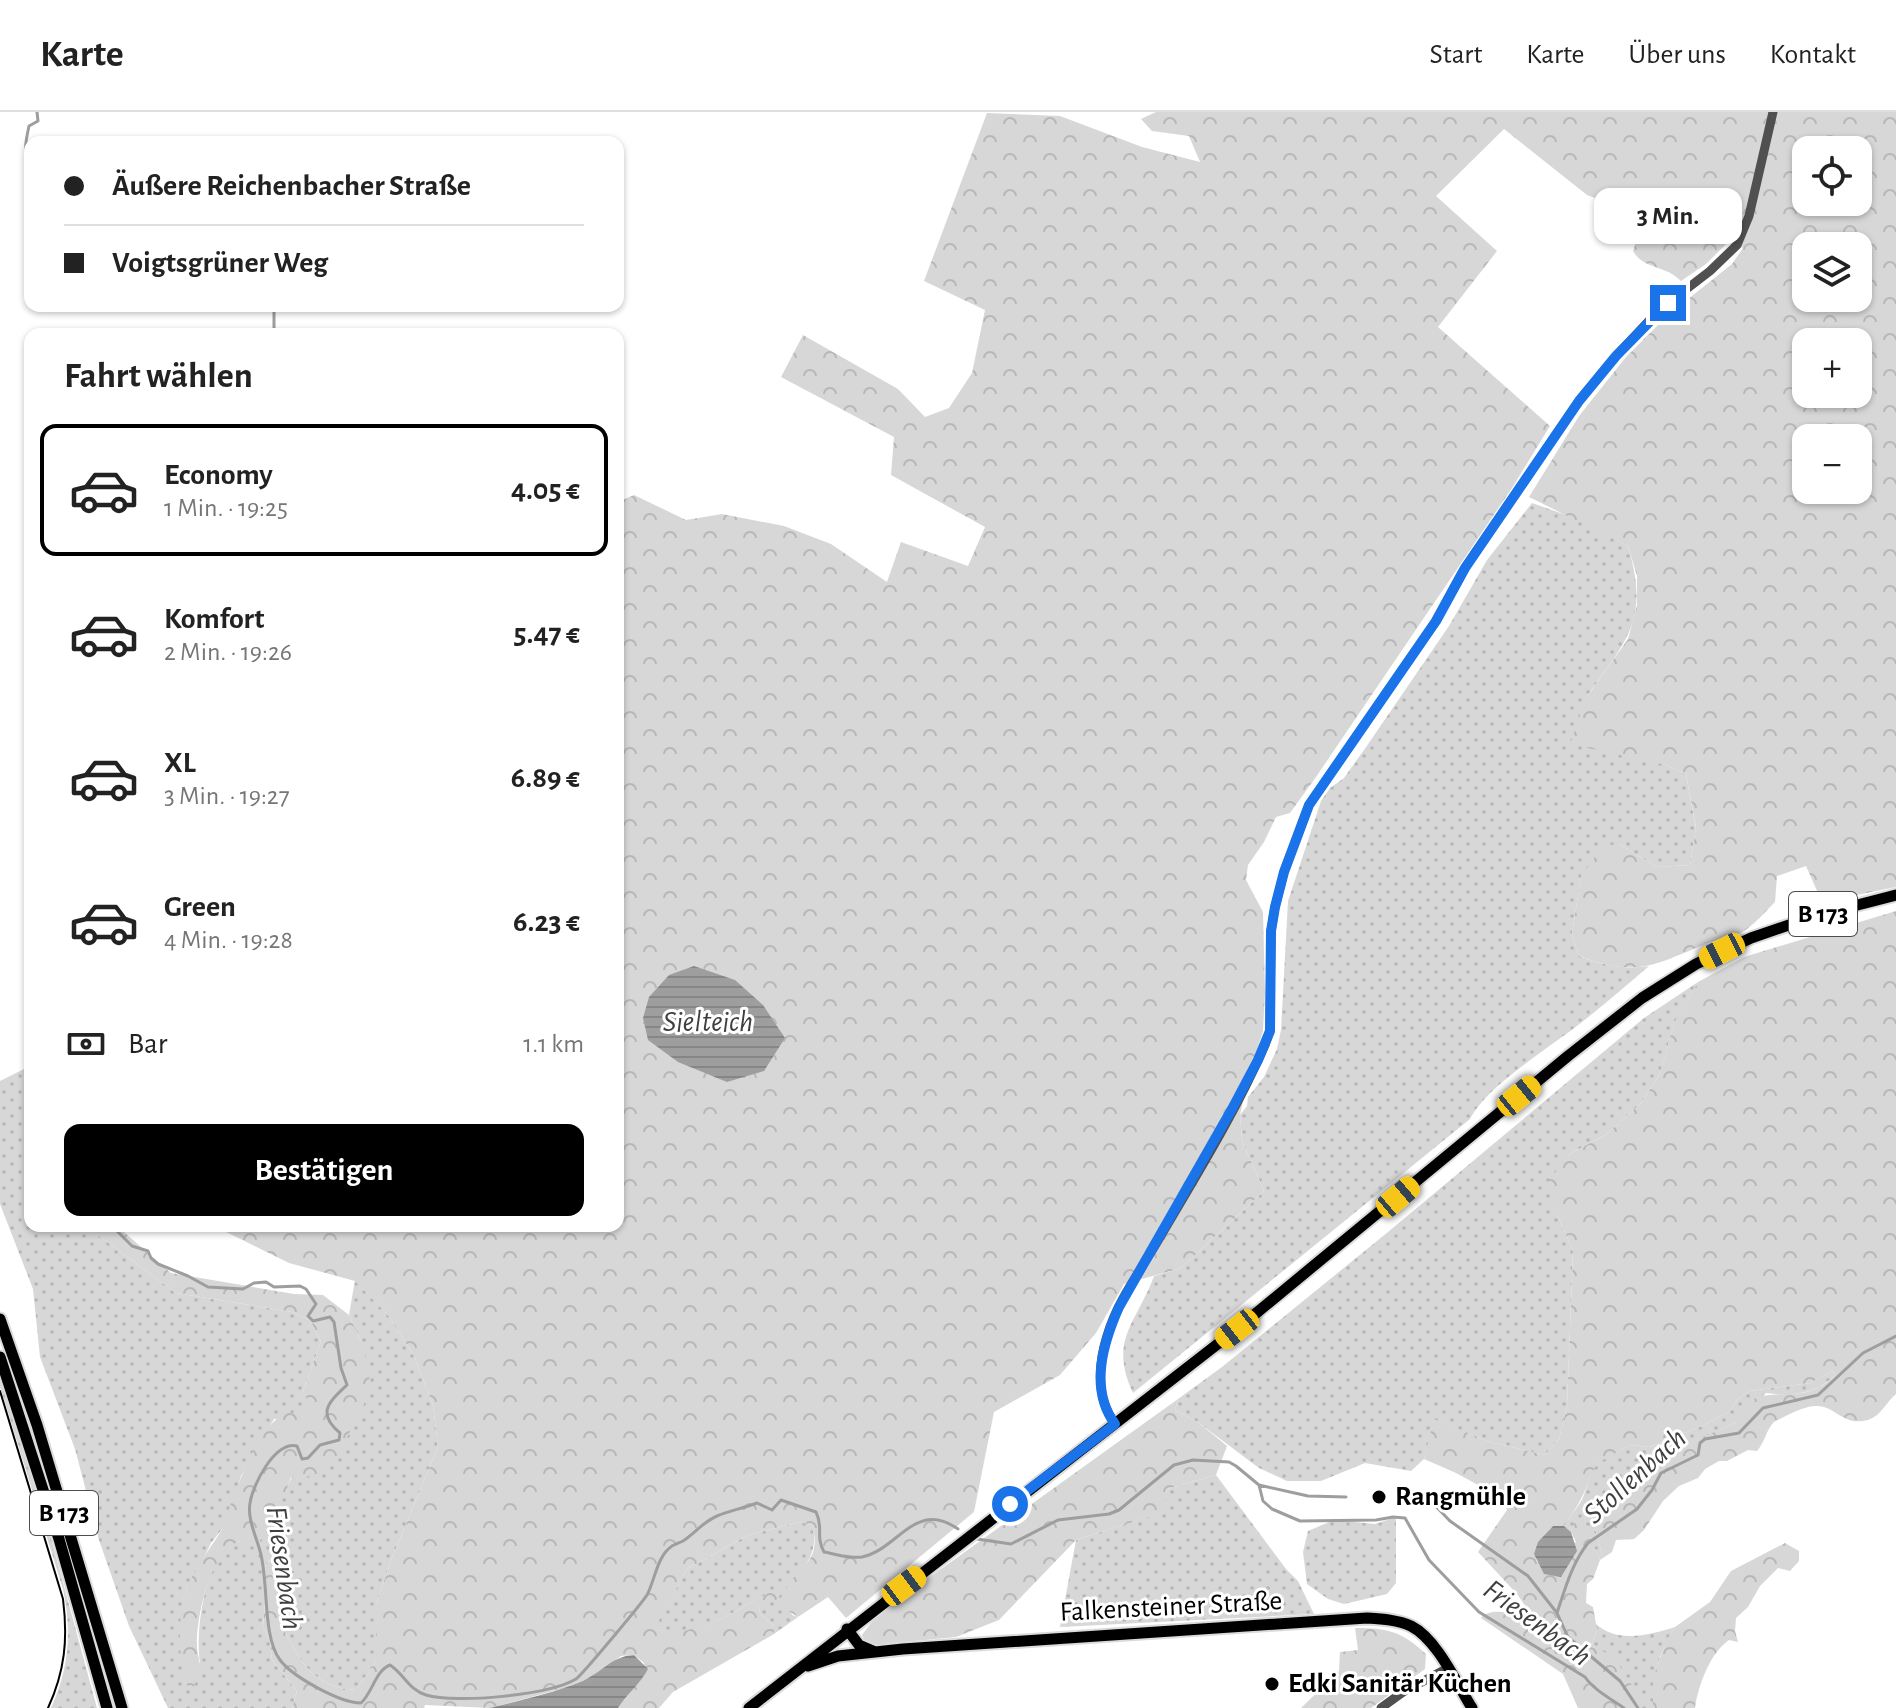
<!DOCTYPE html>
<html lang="de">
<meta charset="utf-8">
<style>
body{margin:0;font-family:"Alegreya Sans",sans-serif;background:#f2f2f2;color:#222;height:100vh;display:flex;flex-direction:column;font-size:30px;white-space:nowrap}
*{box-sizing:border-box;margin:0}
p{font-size:26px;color:#767676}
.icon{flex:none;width:44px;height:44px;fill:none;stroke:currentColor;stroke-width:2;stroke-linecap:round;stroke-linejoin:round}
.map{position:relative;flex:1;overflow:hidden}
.sheet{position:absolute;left:24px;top:216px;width:600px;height:904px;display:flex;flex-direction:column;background:#fff;border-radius:16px;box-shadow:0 2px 6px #0004}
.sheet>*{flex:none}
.hud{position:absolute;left:24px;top:24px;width:600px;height:176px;border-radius:16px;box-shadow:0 2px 6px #0004;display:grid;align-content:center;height:176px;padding:0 40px;background:#fff}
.tools{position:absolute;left:1792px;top:24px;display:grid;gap:16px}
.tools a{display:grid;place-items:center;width:80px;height:80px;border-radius:16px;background:#fff;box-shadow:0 2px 6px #0004;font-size:40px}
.end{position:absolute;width:36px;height:36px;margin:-18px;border:10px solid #1a73e8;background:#fff;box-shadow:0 0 0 4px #fff}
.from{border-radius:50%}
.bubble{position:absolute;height:56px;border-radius:16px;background:#fff;box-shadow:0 2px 6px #0004;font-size:26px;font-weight:700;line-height:56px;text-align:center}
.car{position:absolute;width:24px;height:48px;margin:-24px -12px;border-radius:10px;box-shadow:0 0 6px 2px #0007;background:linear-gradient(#f5c518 24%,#345 0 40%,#f5c518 0 76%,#345 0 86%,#f5c518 0)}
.hud b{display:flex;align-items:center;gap:28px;height:76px;font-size:30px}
.hud b+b{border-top:2px solid #e0e0e0}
.hud i{width:20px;height:20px;background:#222}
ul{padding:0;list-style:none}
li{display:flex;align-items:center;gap:24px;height:132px;margin:0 16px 12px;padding:0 24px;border:4px solid transparent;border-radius:16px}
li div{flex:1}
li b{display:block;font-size:30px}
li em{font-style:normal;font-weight:700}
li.current{border-color:#000}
li>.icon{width:72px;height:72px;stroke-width:1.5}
h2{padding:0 40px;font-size:36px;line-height:96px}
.pay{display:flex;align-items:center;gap:20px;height:88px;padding:0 40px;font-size:30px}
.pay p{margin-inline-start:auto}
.action{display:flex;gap:16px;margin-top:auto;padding:16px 40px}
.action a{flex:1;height:92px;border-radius:16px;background:#000;color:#fff;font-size:32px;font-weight:700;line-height:92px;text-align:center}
header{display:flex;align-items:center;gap:48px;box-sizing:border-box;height:112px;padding:0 40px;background:#fff;border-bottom:2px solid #e0e0e0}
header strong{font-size:38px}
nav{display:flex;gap:44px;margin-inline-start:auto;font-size:28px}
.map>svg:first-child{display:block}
.grass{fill:url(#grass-dots)}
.forest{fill:url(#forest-crowns);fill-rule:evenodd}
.water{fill:url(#water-rules)}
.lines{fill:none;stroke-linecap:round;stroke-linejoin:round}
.stream{stroke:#9e9e9e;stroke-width:3}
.major-casing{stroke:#dbdbdb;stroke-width:15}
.minor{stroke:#505050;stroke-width:9}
.major{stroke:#000;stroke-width:11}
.tram{stroke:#000;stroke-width:2}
.route{stroke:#1a73e8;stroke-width:10}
.poi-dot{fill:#000;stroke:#fff;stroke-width:3}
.labels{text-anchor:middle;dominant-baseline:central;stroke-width:6;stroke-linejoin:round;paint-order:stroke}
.shield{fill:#fff;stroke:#4c4c4c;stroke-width:2}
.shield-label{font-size:26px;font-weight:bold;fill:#000}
.poi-label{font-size:28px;font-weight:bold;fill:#000;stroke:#fff;text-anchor:start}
.street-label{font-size:28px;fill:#000;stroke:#fff}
.water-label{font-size:30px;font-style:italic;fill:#3f3f3f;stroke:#fff}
</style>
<header>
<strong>Karte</strong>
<nav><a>Start</a><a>Karte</a><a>Über uns</a><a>Kontakt</a></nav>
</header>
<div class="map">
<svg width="1896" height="1596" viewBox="0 0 1896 1596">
<defs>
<pattern id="grass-dots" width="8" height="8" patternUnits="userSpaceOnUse" patternTransform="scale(2)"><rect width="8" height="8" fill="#d7d7d7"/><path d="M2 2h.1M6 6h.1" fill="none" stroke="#b7b7b7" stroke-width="1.8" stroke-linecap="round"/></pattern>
<pattern id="forest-crowns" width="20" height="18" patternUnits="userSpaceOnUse" patternTransform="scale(2)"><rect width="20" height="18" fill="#d7d7d7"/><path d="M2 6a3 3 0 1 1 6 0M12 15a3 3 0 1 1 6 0" fill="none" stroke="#b7b7b7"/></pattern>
<pattern id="water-rules" width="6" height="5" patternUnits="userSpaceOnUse" patternTransform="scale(2)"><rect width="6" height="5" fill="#9e9e9e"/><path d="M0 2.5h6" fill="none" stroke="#868686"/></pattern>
</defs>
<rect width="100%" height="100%" fill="#fff"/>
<path class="grass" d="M 1532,391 L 1572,405 L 1628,434 C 1650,509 1627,527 1586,586 L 1666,653 L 1686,662 L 1696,716 L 1690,753 L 1657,755 L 1619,732 L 1581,765 L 1572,822 L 1579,844 C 1603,853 1623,858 1649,854 C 1627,873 1605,892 1582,910 C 1551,935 1487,973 1470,1007 L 1133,1281 C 1108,1227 1137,1211 1154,1164 L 1181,1156 L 1264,1079 L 1242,1029 L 1240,1003 L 1247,994 L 1248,985 L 1264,965 L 1277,937 L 1281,918 L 1288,789 L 1321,689 L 1330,676 L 1344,666 L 1364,638 L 1449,514 L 1487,448 Z
M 1698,870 L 1674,912 L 1660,962 L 1641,991 L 1607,1022 L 1568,1043 L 1557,1103 L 1573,1138 L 1567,1294 L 1559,1327 L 1545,1343 L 1490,1330 L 1435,1308 L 1424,1347 L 1411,1359 L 1365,1351 L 1321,1369 L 1287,1369 L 1259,1356 L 1199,1311 L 1175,1298 L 1178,1287 L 1222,1255 L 1388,1120 L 1644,906 Z
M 30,954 L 30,1114 L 86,1114 L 176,1181 L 292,1200 L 310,1208 L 321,1230 L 303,1279 L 311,1294 L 302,1306 L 274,1307 L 241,1364 L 227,1411 L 211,1431 L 197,1460 L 187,1475 L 183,1489 L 180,1533 L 200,1551 C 195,1521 204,1447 234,1431 C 241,1427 251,1430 259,1430 L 361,1229 L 349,1203 L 355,1168 L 388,1203 L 414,1244 L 433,1293 L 438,1335 L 392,1446 L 376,1493 L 376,1550 L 356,1578 C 313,1575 301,1551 283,1516 C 302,1478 286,1479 270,1447 L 264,1457 L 266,1480 L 263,1515 L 270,1529 L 272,1548 L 297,1579 L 292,1596 L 168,1596 L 129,1514 L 99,1428 L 75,1337 L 40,1245 L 33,1177 L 0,1092 L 0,969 Z
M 0,1259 L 38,1378 L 97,1596 L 51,1596 C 69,1557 72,1519 63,1477 L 0,1275 Z
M 1833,1259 L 1835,1263 C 1816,1283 1792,1284 1766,1281 L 1735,1311 L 1664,1343 L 1610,1400 L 1593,1409 L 1603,1446 L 1600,1448 L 1584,1412 L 1576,1408 L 1571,1420 L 1564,1414 L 1582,1388 L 1595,1352 L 1630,1333 L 1650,1335 L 1704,1313 L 1730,1299 L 1737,1288 L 1750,1279 L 1810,1271 Z
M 1216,1363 L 1286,1457 L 1298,1469 L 1314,1502 L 1060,1515 L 1076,1428 L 1163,1400 L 1167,1377 Z
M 1396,1405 L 1396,1471 L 1387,1482 L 1344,1492 L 1328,1487 L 1307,1472 L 1303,1440 L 1308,1419 L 1334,1408 L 1375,1412 Z
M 800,1410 L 812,1413 C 821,1444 799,1460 784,1483 L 792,1503 L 798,1505 L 774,1522 L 774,1514 L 760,1501 L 759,1495 L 779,1476 L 721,1507 L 685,1520 L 653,1518 L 687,1457 L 748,1423 Z
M 1595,1511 C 1616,1532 1650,1523 1675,1515 C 1658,1541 1653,1566 1653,1596 L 1642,1596 L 1595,1536 L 1592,1531 L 1597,1518 Z"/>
<path class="forest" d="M 1156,0 L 1896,0 L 1896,775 L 1822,790 L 1806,754 L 1777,764 L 1775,790 C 1766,799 1755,812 1744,819 C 1734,826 1719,826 1708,831 C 1654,853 1638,866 1579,844 L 1572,822 L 1581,764 L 1603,734 L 1619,732 L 1657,755 L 1690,753 L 1696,715 L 1686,662 L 1666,653 L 1570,632 L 1586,586 L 1628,527 L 1637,493 L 1637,464 L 1628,434 L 1529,385 L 1579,304 L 1626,245 L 1668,203 L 1732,152 L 1743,136 L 1728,130 L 1706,152 L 1681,169 C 1666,153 1644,158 1633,139 C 1640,120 1639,108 1627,91 L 1603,89 L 1587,83 L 1504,17 L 1436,84 L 1497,139 L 1438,215 L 1550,314 L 1512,376 L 1316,665 L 1290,701 L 1276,705 L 1264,730 L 1248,753 L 1246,768 L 1263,800 L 1265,881 L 1263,919 L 1250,959 L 1240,1003 L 1242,1029 L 1264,1079 L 1181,1156 L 1124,1172 L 1096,1221 L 1060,1263 L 994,1300 L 974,1400 L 846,1506 L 828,1485 L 798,1505 L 784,1496 C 784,1492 782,1487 784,1483 C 792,1455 824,1454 812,1413 L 800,1410 L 748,1423 L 687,1457 L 654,1518 L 685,1519 L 721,1507 L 780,1475 L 782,1481 L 776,1488 L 759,1495 L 760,1501 L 774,1514 L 774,1522 L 673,1580 L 659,1596 L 618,1596 C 630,1578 641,1574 644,1551 L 634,1543 L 621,1544 L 592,1565 L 565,1576 L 490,1596 L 425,1593 L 424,1596 L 292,1596 L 297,1579 L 272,1548 L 270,1529 L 263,1515 L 266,1480 L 264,1457 L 271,1446 C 284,1480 303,1476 283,1516 C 301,1551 313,1575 356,1578 L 376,1550 L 376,1493 L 392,1446 L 438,1335 L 433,1293 L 414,1244 L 388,1203 L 355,1169 L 289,1151 L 214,1114 L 618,1114 L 618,616 L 620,612 L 618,611 L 618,390 L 634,383 L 686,408 L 722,402 L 784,414 L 831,432 L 887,470 L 901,430 L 968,454 L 985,415 L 891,363 L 894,325 L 781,265 L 803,223 L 898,277 L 925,305 L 949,296 L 972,261 L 985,198 L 924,169 L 987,1 L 1060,4 L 1142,35 L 1200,50 L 1189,24 L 1152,19 L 1141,7 ZM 1806,38 L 1858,38 L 1858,90 L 1806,90 ZM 1806,134 L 1858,134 L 1858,186 L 1806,186 ZM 1806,230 L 1858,230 L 1858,282 L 1806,282 ZM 1806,326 L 1858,326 L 1858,378 L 1806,378 Z
M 1896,799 L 1896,1282 C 1886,1290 1881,1304 1868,1308 C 1842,1315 1835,1292 1815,1294 C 1801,1295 1786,1304 1774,1310 C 1766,1318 1765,1330 1757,1339 L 1748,1338 L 1727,1349 L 1719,1349 L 1705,1357 L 1698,1366 L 1679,1374 L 1663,1389 L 1644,1418 L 1634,1427 L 1616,1428 L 1612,1440 L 1603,1446 L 1593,1409 L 1610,1400 L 1664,1342 L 1735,1311 L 1741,1304 L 1741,1295 C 1771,1269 1803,1297 1835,1263 L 1833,1259 L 1810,1271 L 1750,1279 L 1737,1288 L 1730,1299 L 1704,1313 L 1650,1335 L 1630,1333 L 1596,1352 C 1587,1375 1579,1394 1564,1414 L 1553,1414 C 1543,1425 1532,1434 1537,1450 L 1576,1430 L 1571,1420 L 1576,1407 L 1585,1412 L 1600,1448 L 1593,1467 L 1587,1472 L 1586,1491 L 1593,1495 L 1597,1518 L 1592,1531 L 1595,1536 C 1618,1541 1634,1576 1642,1596 L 1578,1596 L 1563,1562 L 1481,1506 C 1491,1495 1507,1502 1522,1501 L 1526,1495 L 1517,1482 L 1478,1440 L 1507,1398 L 1502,1386 L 1456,1361 L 1424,1347 L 1434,1307 L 1490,1330 L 1545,1343 L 1559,1327 L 1567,1294 L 1573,1138 L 1557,1103 L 1548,1070 L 1568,1043 L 1607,1022 L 1641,991 L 1660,962 L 1674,911 L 1698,870 L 1744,845 Z
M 86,1114 L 117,1114 L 171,1161 L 294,1182 L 323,1183 L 349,1203 L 361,1229 L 370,1261 L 366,1288 L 338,1343 L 317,1364 L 291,1365 L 283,1387 L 259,1430 L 246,1432 L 240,1429 C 210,1439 196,1506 197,1535 C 197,1541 200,1547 199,1553 C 198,1561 195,1570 193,1578 L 190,1580 C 178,1554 178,1517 183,1489 C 187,1465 212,1435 224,1414 C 228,1407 228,1399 231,1391 C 244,1359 257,1316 288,1299 L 302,1306 L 310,1294 L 303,1279 L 321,1230 L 310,1208 L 292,1200 L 176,1181 Z
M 1178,1287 L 1175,1298 L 1199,1311 L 1227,1334 L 1216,1363 L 1167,1377 L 1164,1400 L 1076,1428 L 999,1508 L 956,1525 L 873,1533 L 865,1530 L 862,1523 L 877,1503 Z
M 1785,1431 L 1799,1439 L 1799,1449 L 1790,1459 L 1778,1456 L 1760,1474 L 1748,1495 L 1736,1506 L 1735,1519 L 1738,1530 L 1729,1528 C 1710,1541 1698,1574 1695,1596 L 1653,1596 L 1653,1567 L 1666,1529 L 1675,1515 L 1710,1490 L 1731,1459 Z
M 1355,1516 C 1388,1516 1401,1519 1426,1542 L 1425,1557 L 1371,1596 L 1301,1596 L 1339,1559 L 1340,1540 L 1358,1538 Z"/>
<path class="water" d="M 694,854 L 735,868 L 763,893 L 785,926 L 764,959 L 727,970 L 678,950 L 648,928 L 643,906 L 649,885 L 669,863 Z
M 1553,1414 L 1564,1414 L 1571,1420 L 1577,1439 L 1561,1465 L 1544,1462 L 1534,1442 L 1538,1430 Z
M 634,1543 L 648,1557 C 640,1572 627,1582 618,1596 L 490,1596 C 520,1588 551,1582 580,1570 C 601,1562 611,1544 634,1543 Z"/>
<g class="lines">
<path class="stream" d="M 30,51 C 23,39 26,28 29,14 L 38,9 L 37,0
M 274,222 L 274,194
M 112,1114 L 132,1134 L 148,1139 L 151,1146 L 158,1152 L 188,1164 L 208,1175 L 243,1177 L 254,1171 L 266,1170 L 274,1175 L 300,1174 L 306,1177 L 316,1192 L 308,1204 L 313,1209 L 330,1205 L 334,1210 L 341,1256 L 347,1273 C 329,1290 316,1301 340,1321 L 339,1328 L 320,1333 L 308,1346 L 302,1347 L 297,1334 C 275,1329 253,1372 250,1391 C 247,1406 256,1424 260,1439 C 269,1469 262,1524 280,1548 C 293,1565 340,1591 361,1591 C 373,1580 375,1559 390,1553 C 404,1562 409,1578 426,1583 C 457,1592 549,1583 576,1567 C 582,1563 642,1491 647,1483 C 655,1468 657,1444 672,1434 C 675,1432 679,1431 683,1429 C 695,1421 703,1410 717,1404 C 729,1399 744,1396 757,1391 L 772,1398 L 781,1388 L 816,1400 C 824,1416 815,1423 824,1440 C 836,1442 850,1447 862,1445 C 899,1437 915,1387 958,1417
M 1259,1373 L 1308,1384 L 1346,1385
M 1424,1382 L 1450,1409 L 1528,1464 L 1557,1501 L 1568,1525 L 1620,1569 L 1638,1596
M 977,1427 L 1011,1432 L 1058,1408 L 1109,1402 L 1119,1398 L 1174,1353 L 1193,1348 L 1229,1350 L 1236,1354 L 1259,1373 L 1263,1389 L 1272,1397 L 1300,1409 L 1376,1408 L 1393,1405 L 1405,1406 L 1429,1448 L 1479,1500 L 1585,1565 C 1594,1578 1611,1587 1624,1596
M 1557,1501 C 1565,1477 1572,1451 1588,1431 L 1637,1397 L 1652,1378 L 1661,1361 L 1698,1343 L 1700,1331 L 1705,1327 L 1739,1321 L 1763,1296 L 1818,1283 L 1863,1241 L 1896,1224"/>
<g class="major-casing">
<path id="major" d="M 0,1207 L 37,1313 L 122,1596
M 0,1245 L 59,1427 L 107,1596
M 847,1517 L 859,1533 L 873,1539
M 808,1554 L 838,1544 L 903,1537 L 1367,1506 C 1382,1507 1398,1508 1411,1514 C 1437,1527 1457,1572 1472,1596
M 749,1596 L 1237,1217 L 1568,944 L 1642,886 L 1696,852 L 1751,826 L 1815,804 L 1896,783"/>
</g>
<path class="minor" d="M 1115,1312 C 1096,1287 1098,1252 1107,1224 C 1117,1189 1141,1158 1159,1127 C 1196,1064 1236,1000 1265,933 L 1270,919 L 1271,819 L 1275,795 L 1284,760 L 1309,693 L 1436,509 L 1465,456 L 1579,289 L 1616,244 L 1658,199 L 1710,159 L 1737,133 L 1749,104 L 1773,0
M 1381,1596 L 1403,1580 L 1448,1556"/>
<use href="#major" class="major"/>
<path class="tram" d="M 0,1279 L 63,1487 C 68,1527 65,1559 48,1596"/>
</g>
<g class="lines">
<path class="route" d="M 1010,1392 L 1115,1312 C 1089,1277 1103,1231 1119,1195 L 1232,997 L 1258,948 L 1270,919 L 1271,819 L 1275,795 L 1284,760 L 1309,693 L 1436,509 L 1465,456 L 1579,289 L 1616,244 L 1668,191"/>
</g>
<g class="poi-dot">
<circle cx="1379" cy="1385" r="8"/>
<circle cx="1272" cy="1572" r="8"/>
</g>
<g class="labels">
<g class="shield">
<rect x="1789" y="780" width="68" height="44" rx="6"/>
<rect x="30" y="1379" width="68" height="44" rx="6"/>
</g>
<g class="shield-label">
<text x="1823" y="802">B 173</text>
<text x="64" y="1401">B 173</text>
</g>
<g class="poi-label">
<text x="1395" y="1385">Rangmühle</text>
<text x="1288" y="1572">Edki Sanitär Küchen</text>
</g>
<g class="street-label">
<text transform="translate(1171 1495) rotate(-3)">Falkensteiner Straße</text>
</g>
<g class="water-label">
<text x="708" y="910">Sielteich</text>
<text transform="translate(1635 1364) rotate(-42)">Stollenbach</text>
<text transform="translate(284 1456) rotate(82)">Friesenbach</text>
<text transform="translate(1537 1511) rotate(36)">Friesenbach</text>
</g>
</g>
</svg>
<div class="tools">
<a><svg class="icon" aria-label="locate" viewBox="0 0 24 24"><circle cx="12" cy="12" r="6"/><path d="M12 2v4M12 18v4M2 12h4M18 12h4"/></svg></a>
<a><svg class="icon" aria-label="layers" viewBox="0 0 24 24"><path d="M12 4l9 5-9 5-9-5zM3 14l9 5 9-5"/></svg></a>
<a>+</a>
<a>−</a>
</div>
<i class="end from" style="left:1010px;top:1392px"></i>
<i class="end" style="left:1668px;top:191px"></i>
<div class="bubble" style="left:1594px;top:76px;width:148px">3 Min.</div>
<i class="car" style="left:1722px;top:839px;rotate:243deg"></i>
<i class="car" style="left:1519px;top:984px;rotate:51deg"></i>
<i class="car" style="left:1398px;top:1085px;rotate:50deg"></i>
<i class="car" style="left:1237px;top:1217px;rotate:232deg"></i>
<i class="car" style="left:904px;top:1474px;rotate:53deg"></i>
<div class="hud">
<b><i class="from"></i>Äußere Reichenbacher Straße</b>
<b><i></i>Voigtsgrüner Weg</b>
</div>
<section class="sheet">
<h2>Fahrt wählen</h2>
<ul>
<li class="current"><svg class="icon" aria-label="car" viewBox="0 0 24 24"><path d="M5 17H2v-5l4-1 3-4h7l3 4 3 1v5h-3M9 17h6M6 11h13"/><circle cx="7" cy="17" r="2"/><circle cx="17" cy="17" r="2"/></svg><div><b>Economy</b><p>1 Min. · 19:25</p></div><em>4.05 €</em></li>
<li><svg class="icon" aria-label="car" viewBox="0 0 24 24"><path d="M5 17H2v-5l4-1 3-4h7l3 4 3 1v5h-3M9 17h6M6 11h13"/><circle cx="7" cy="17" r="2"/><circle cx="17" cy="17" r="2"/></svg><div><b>Komfort</b><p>2 Min. · 19:26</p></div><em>5.47 €</em></li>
<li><svg class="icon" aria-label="car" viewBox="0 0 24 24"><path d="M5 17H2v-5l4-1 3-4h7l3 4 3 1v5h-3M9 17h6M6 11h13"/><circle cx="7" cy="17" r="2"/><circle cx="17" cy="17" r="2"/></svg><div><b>XL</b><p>3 Min. · 19:27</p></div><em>6.89 €</em></li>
<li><svg class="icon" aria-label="car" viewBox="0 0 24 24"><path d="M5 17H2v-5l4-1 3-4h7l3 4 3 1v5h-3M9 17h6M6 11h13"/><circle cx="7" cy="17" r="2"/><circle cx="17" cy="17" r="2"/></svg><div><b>Green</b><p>4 Min. · 19:28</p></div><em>6.23 €</em></li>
</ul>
<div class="pay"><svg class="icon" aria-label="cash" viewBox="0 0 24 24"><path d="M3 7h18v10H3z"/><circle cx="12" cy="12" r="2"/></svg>Bar<p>1.1 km</p></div>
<div class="action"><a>Bestätigen</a></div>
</section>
</div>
